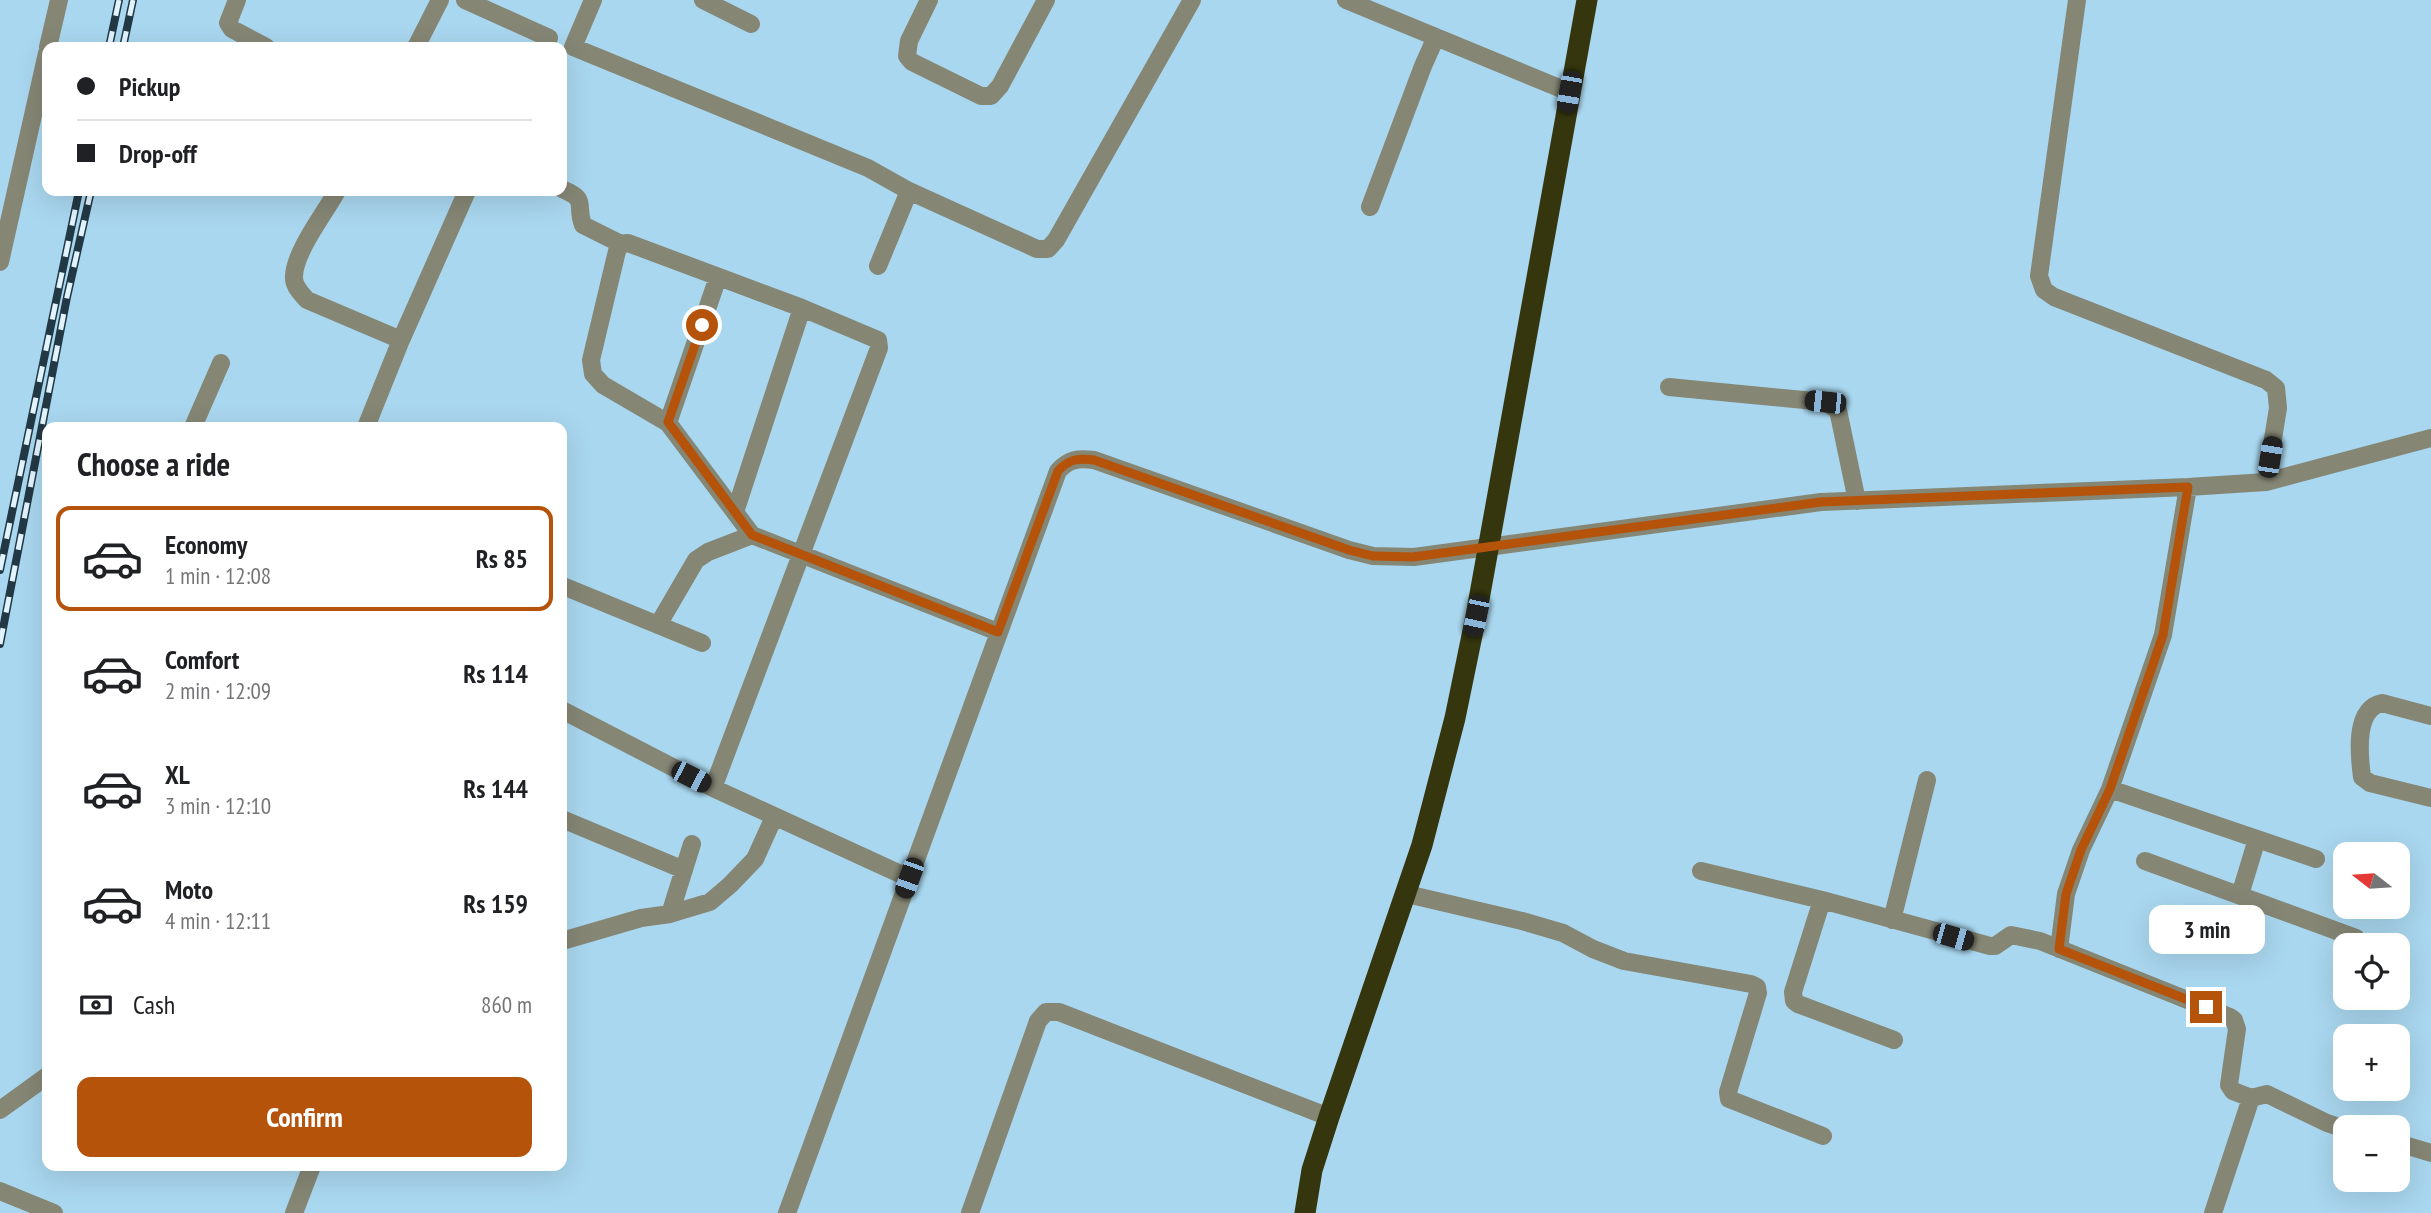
<!DOCTYPE html>
<meta charset="utf-8">
<style>
body{margin:0;font-family:"PT Sans Narrow",sans-serif;background:#f2f2f2;color:#202124;height:100vh;display:flex;flex-direction:column;font-size:26px;white-space:nowrap}
*{box-sizing:border-box;margin:0}
p{font-size:23px;color:#757577}
.icon{flex:none;width:38px;height:38px;fill:none;stroke:currentColor;stroke-width:2;stroke-linecap:round;stroke-linejoin:round}
.map{position:relative;flex:1;overflow:hidden}
.side{position:absolute;left:42px;top:422px;width:525px;height:749px;display:flex;flex-direction:column;background:#fff;border-radius:14px;box-shadow:0 7px 28px #0002}
.side>*{flex:none}
.guide{position:absolute;left:42px;top:42px;width:525px;height:154px;border-radius:14px;box-shadow:0 7px 28px #0002;display:grid;align-content:center;height:154px;padding:0 35px;background:#fff}
.needle{width:46px;rotate:287deg}
.fabs{position:absolute;left:2333px;top:842px;display:grid;gap:14px}
.fabs a{display:grid;place-items:center;width:77px;height:77px;border-radius:14px;background:#fff;box-shadow:0 7px 28px #0002;font-size:35px}
.end{position:absolute;width:32px;height:32px;margin:-16px;border:9px solid #b45309;background:#fff;box-shadow:0 0 0 4px #fff}
.from{border-radius:50%}
.bubble{position:absolute;height:49px;border-radius:14px;background:#fff;box-shadow:0 7px 28px #0002;font-size:23px;font-weight:700;line-height:49px;text-align:center}
.car{position:absolute;width:21px;height:42px;margin:-21px -10px;border-radius:9px;box-shadow:0 0 5px 2px #0007;background:linear-gradient(#222 24%,#8ab4d8 0 40%,#222 0 76%,#8ab4d8 0 86%,#222 0)}
.guide b{display:flex;align-items:center;gap:24px;height:66px;font-size:26px}
.guide b+b{border-top:2px solid #e0e0e0}
.guide i{width:18px;height:18px;background:#202124}
ul{padding:0;list-style:none}
li{display:flex;align-items:center;gap:21px;height:105px;margin:0 14px 10px;padding:0 21px;border:4px solid transparent;border-radius:14px}
li div{flex:1}
li b{display:block;font-size:26px}
li em{font-style:normal;font-weight:700}
li.current{border-color:#b45309}
li>.icon{width:63px;height:63px;stroke-width:1.5}
h2{padding:0 35px;font-size:32px;line-height:84px}
.pay{display:flex;align-items:center;gap:18px;height:77px;padding:0 35px;font-size:26px}
.pay p{margin-inline-start:auto}
.button{display:flex;gap:14px;margin-top:auto;padding:14px 35px}
.button a{flex:1;height:80px;border-radius:14px;background:#b45309;color:#fff;font-size:28px;font-weight:700;line-height:80px;text-align:center}
.map>svg:first-child{display:block}
.lines{fill:none;stroke-linecap:round;stroke-linejoin:round}
.minor{stroke:#858674;stroke-width:18}
.highway{stroke:#35360e;stroke-width:21}
.rail-casing{stroke:#223844;stroke-width:8}
.rail{stroke:#e1f3fd;stroke-width:5;stroke-dasharray:16;stroke-linecap:butt}
.route{stroke:#b45309;stroke-width:9}
</style>
<div class="map">
<svg width="2431" height="1213" viewBox="0 0 2431 1213">
<rect width="100%" height="100%" fill="#a9d7ef"/>
<g class="lines">
<path class="minor" d="M 237,0 L 228,23 L 232,29 L 266,47
M 465,0 L 549,38
M 593,0 L 573,47 L 868,168 L 909,191 L 1037,249 L 1048,249 L 1056,240 L 1192,0
M 703,0 L 751,24
M 929,0 L 909,41 L 907,56 L 912,62 L 981,96 L 991,96 L 1000,86 L 1046,0
M 1346,0 L 1569,92
M 2077,0 L 2039,276 L 2044,290 L 2054,297 L 2266,380 L 2276,388 L 2278,408 L 2266,482
M 48,47 L 59,0
M 416,47 L 440,0
M 562,189 C 589,200 575,204 583,225 L 621,244
M 337,191 C 325,213 295,251 294,276 C 293,286 301,293 307,300 L 401,340
M 1370,207 L 1423,66 L 1436,37
M 0,262 L 47,53
M 878,266 L 909,191
M 1669,387 L 1825,402 L 1838,410 L 1857,501
M 668,423 L 718,277
M 193,427 L 221,363
M 366,427 L 401,340 L 467,191
M 2188,487 L 2163,635 L 2110,789 L 2316,859
M 735,512 L 802,308
M 563,586 L 702,643
M 658,625 L 696,560 L 708,552 L 752,535
M 562,710 L 713,788
M 2431,716 L 2382,703 C 2354,709 2359,754 2362,777 L 2370,783 L 2431,798
M 562,819 L 684,870
M 2145,861 L 2356,938
M 1701,871 L 1822,900
M 909,878 L 713,788 L 879,348 L 878,340 L 802,308 L 628,243 L 621,244 L 617,251 L 591,360 L 593,374 L 603,385 L 668,423 L 752,535 L 998,632
M 1407,894 L 1522,921 L 1563,933 L 1593,949 L 1624,961 L 1751,984 L 1757,987 L 1758,993 L 1728,1092 L 1729,1099 L 1823,1136
M 2240,895 L 2257,839
M 670,914 L 692,844
M 1892,920 L 1927,780
M 562,941 L 641,918 L 670,914 L 710,902 L 730,885 L 755,859 L 774,817
M 2059,949 L 2066,894 L 2081,850 L 2110,789
M 1894,1040 L 1798,1004 L 1794,1001 L 1793,992 L 1822,900 L 1990,946 L 1995,946 L 2011,935 L 2040,941 L 2230,1017 L 2234,1020 L 2237,1029 L 2229,1085 L 2233,1091 L 2251,1098 L 2213,1213
M 2251,1098 L 2267,1094 L 2327,1123 L 2345,1129
M 0,1110 L 47,1076
M 2398,1143 L 2431,1153
M 0,1191 L 54,1213
M 294,1213 L 312,1166
M 787,1213 L 1058,471 C 1069,459 1078,458 1094,460 L 1349,550 L 1373,556 L 1414,557 L 1821,502 L 2188,487 L 2266,482 L 2431,438
M 970,1213 L 1038,1021 L 1046,1012 L 1059,1012 L 1329,1117"/>
<path class="highway" d="M 1305,1213 L 1312,1170 L 1329,1117 L 1422,845 L 1455,718 L 1476,616 L 1587,0"/>
<g class="rail-casing">
<path id="rail" d="M 109,47 L 119,0
M 123,47 L 133,0
M 0,570 L 79,191
M 0,644 L 67,297 L 91,191"/>
</g>
<use href="#rail" class="rail"/>
</g>
<g class="lines">
<path class="route" d="M 702,325 L 668,422 L 752,535 L 998,632 L 1058,471 C 1069,459 1078,458 1094,460 L 1349,550 L 1373,556 L 1413,557 L 1821,502 L 2188,487 L 2163,635 L 2110,789 L 2081,850 L 2066,894 L 2059,949 L 2206,1007"/>
</g>
</svg>
<div class="fabs">
<a><svg class="needle" viewBox="-14 -14 28 28"><path d="M0-13l5 13h-10z" fill="#e53935"/><path d="M0 13l5-13h-10z" fill="#757577"/></svg></a>
<a><svg class="icon" aria-label="locate" viewBox="0 0 24 24"><circle cx="12" cy="12" r="6"/><path d="M12 2v4M12 18v4M2 12h4M18 12h4"/></svg></a>
<a>+</a>
<a>−</a>
</div>
<i class="end from" style="left:702px;top:325px"></i>
<i class="end" style="left:2206px;top:1007px"></i>
<div class="bubble" style="left:2149px;top:905px;width:116px">3 min</div>
<i class="car" style="left:1569px;top:92px;rotate:190deg"></i>
<i class="car" style="left:1825px;top:402px;rotate:276deg"></i>
<i class="car" style="left:2270px;top:457px;rotate:9deg"></i>
<i class="car" style="left:1476px;top:616px;rotate:192deg"></i>
<i class="car" style="left:691px;top:777px;rotate:117deg"></i>
<i class="car" style="left:909px;top:878px;rotate:200deg"></i>
<i class="car" style="left:1953px;top:937px;rotate:106deg"></i>
<div class="guide">
<b><i class="from"></i>Pickup</b>
<b><i></i>Drop-off</b>
</div>
<section class="side">
<h2>Choose a ride</h2>
<ul>
<li class="current"><svg class="icon" aria-label="car" viewBox="0 0 24 24"><path d="M5 17H2v-5l4-1 3-4h7l3 4 3 1v5h-3M9 17h6M6 11h13"/><circle cx="7" cy="17" r="2"/><circle cx="17" cy="17" r="2"/></svg><div><b>Economy</b><p>1 min · 12:08</p></div><em>Rs 85</em></li>
<li><svg class="icon" aria-label="car" viewBox="0 0 24 24"><path d="M5 17H2v-5l4-1 3-4h7l3 4 3 1v5h-3M9 17h6M6 11h13"/><circle cx="7" cy="17" r="2"/><circle cx="17" cy="17" r="2"/></svg><div><b>Comfort</b><p>2 min · 12:09</p></div><em>Rs 114</em></li>
<li><svg class="icon" aria-label="car" viewBox="0 0 24 24"><path d="M5 17H2v-5l4-1 3-4h7l3 4 3 1v5h-3M9 17h6M6 11h13"/><circle cx="7" cy="17" r="2"/><circle cx="17" cy="17" r="2"/></svg><div><b>XL</b><p>3 min · 12:10</p></div><em>Rs 144</em></li>
<li><svg class="icon" aria-label="car" viewBox="0 0 24 24"><path d="M5 17H2v-5l4-1 3-4h7l3 4 3 1v5h-3M9 17h6M6 11h13"/><circle cx="7" cy="17" r="2"/><circle cx="17" cy="17" r="2"/></svg><div><b>Moto</b><p>4 min · 12:11</p></div><em>Rs 159</em></li>
</ul>
<div class="pay"><svg class="icon" aria-label="cash" viewBox="0 0 24 24"><path d="M3 7h18v10H3z"/><circle cx="12" cy="12" r="2"/></svg>Cash<p>860 m</p></div>
<div class="button"><a>Confirm</a></div>
</section>
</div>
